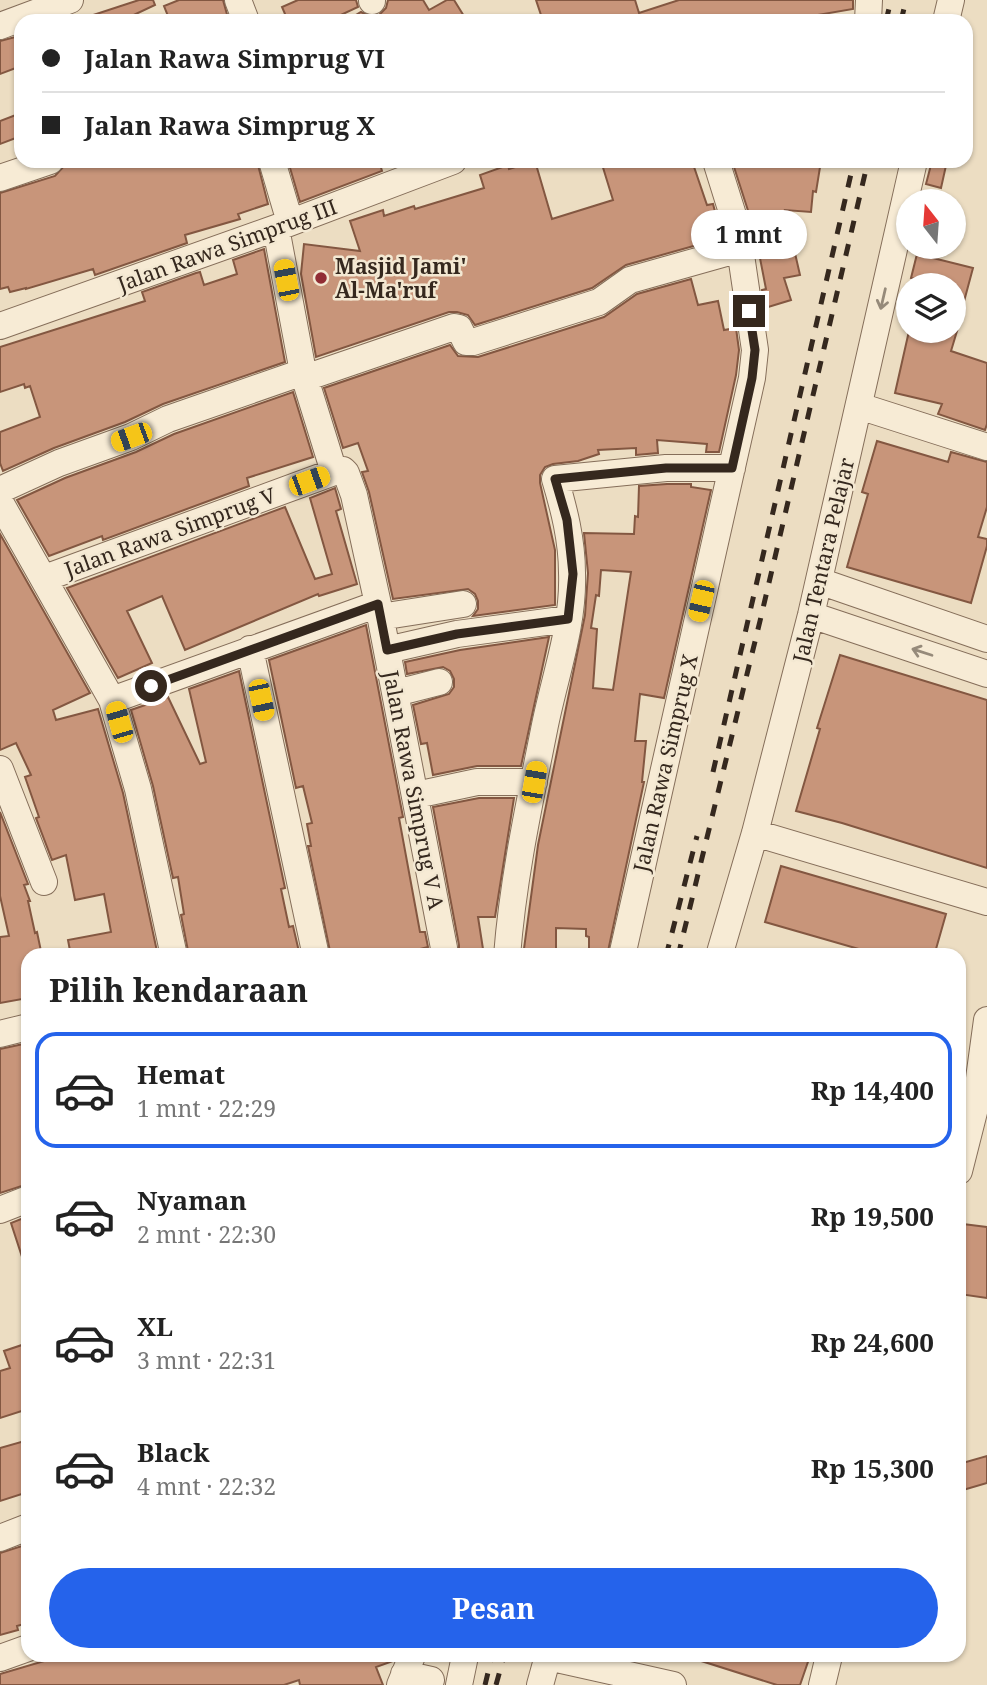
<!DOCTYPE html>
<html lang="id">
<meta charset="utf-8">
<style>
body{margin:0;font-family:"Noto Serif",serif;background:#f6f6f6;color:#222;height:100vh;display:flex;flex-direction:column;font-size:26px;white-space:nowrap}
*{box-sizing:border-box;margin:0}
p{font-size:23px;color:#767676}
.icon{flex:none;width:38px;height:38px;fill:none;stroke:currentColor;stroke-width:2;stroke-linecap:round;stroke-linejoin:round}
.map{position:relative;flex:1;overflow:hidden}
.details{position:absolute;left:21px;top:948px;width:945px;height:714px;display:flex;flex-direction:column;background:#fff;border-radius:21px;box-shadow:0 2px 5px #0004}
.details>*{flex:none}
.guide{position:absolute;left:14px;top:14px;width:959px;height:154px;border-radius:21px;box-shadow:0 2px 5px #0004;display:grid;align-content:center;height:154px;padding:0 28px;background:#fff}
.needle{width:46px;rotate:343deg}
.controls{position:absolute;left:896px;top:189px;display:grid;gap:14px}
.controls a{display:grid;place-items:center;width:70px;height:70px;border-radius:50%;background:#fff;box-shadow:0 2px 5px #0004;font-size:35px}
.end{position:absolute;width:32px;height:32px;margin:-16px;border:9px solid #35281e;background:#fff;box-shadow:0 0 0 4px #fff}
.from{border-radius:50%}
.bubble{position:absolute;height:49px;border-radius:24px;background:#fff;box-shadow:0 2px 5px #0004;font-size:23px;font-weight:700;line-height:49px;text-align:center}
.car{position:absolute;width:21px;height:42px;margin:-21px -10px;border-radius:9px;box-shadow:0 0 5px 2px #0007;background:linear-gradient(#f5c518 24%,#345 0 40%,#f5c518 0 76%,#345 0 86%,#f5c518 0)}
.guide b{display:flex;align-items:center;gap:24px;height:66px;font-size:26px}
.guide b+b{border-top:2px solid #e0e0e0}
.guide i{width:18px;height:18px;background:#222}
ul{padding:0;list-style:none}
li{display:flex;align-items:center;gap:21px;height:116px;margin:0 14px 10px;padding:0 14px;border:4px solid transparent;border-radius:21px}
li div{flex:1}
li b{display:block;font-size:26px}
li em{font-style:normal;font-weight:700}
li.active{border-color:#2563eb}
li>.icon{width:63px;height:63px;stroke-width:1.5}
h2{padding:0 28px;font-size:32px;line-height:84px}
.action{display:flex;gap:14px;margin-top:auto;padding:14px 28px}
.action a{flex:1;height:80px;border-radius:42px;background:#2563eb;color:#fff;font-size:28px;font-weight:700;line-height:80px;text-align:center}
.map>svg:first-child{display:block}
.building{fill:#c8957a;stroke:#835741;stroke-width:2;fill-rule:evenodd}
.lines{fill:none;stroke-linecap:round;stroke-linejoin:round}
.minor-casing{stroke:#856e5a;stroke-width:28}
.minor{stroke:#f7ebd5;stroke-width:26}
.rail{stroke:#35281e;stroke-width:5;stroke-dasharray:12 12;stroke-linecap:butt}
.oneway{stroke:#968a7a}
.route{stroke:#35281e;stroke-width:9}
.poi-dot{fill:#912d34;stroke:#f3e8d2;stroke-width:2.5}
.labels{text-anchor:middle;dominant-baseline:central;stroke-width:5;stroke-linejoin:round;paint-order:stroke}
.street-label{font-size:21px;fill:#35281e;stroke:#f3e8d2}
.poi-label{font-size:21px;font-weight:bold;fill:#35281e;stroke:#f3e8d2;text-anchor:start}
</style>
<div class="map">
<svg width="987" height="1685" viewBox="0 0 987 1685">
<rect width="100%" height="100%" fill="#ecddc2"/>
<path class="building" d="M 139,0 L 153,0 L 155,5 L 121,21 L 84,21 L 84,18 Z
M 179,0 L 223,0 L 228,18 L 221,21 L 170,21 L 164,6 Z
M 298,0 L 356,0 L 358,7 L 328,21 L 288,21 L 282,7 Z
M 388,0 L 423,0 L 429,10 L 447,0 L 454,0 L 467,21 L 346,21 L 361,12 L 371,17 L 379,15 L 386,8 Z
M 536,0 L 635,0 L 639,13 L 679,0 L 853,0 L 853,9 L 800,18 L 801,21 L 543,21 Z
M 19,36 L 21,66 L 0,74 L 0,41 Z
M 21,113 L 21,136 L 0,144 L 0,121 Z
M 70,161 L 257,161 L 268,204 L 238,214 L 240,219 L 185,235 L 187,243 L 95,275 L 93,269 L 26,289 L 26,288 L 10,292 L 8,287 L 0,289 L 0,193 L 55,176 L 64,166 L 71,164 Z
M 288,161 L 379,161 L 382,171 L 300,202 Z
M 535,161 L 552,219 L 613,200 L 601,161 L 692,161 L 707,205 L 713,204 L 722,238 L 626,265 L 592,288 L 475,325 L 468,315 L 457,312 L 449,312 L 316,357 L 301,274 L 304,244 L 360,251 L 350,221 L 383,210 L 384,216 L 414,206 L 415,209 L 484,188 L 480,175 L 508,165 L 509,169 Z
M 755,161 L 821,161 L 816,192 L 813,191 L 811,212 L 785,210 L 800,275 L 784,278 L 791,300 L 765,308 L 762,290 L 766,289 L 759,253 L 757,254 L 752,223 L 734,167 Z
M 932,161 L 947,161 L 941,188 L 926,184 Z
M 264,249 L 285,362 L 163,404 L 125,422 L 54,448 L 3,471 L 0,463 L 0,432 L 40,417 L 30,386 L 25,388 L 24,384 L 0,392 L 0,347 L 145,301 L 142,292 L 196,273 L 200,272 L 204,285 L 237,274 L 233,260 Z
M 917,254 L 973,268 L 959,320 L 954,319 L 954,285 L 924,285 L 925,281 L 911,278 Z
M 691,279 L 698,305 L 718,301 L 724,330 L 736,328 L 739,350 L 736,375 L 719,452 L 706,452 L 707,444 L 657,440 L 658,453 L 636,455 L 636,448 L 598,450 L 599,454 L 578,461 L 553,464 L 545,467 L 540,475 L 540,483 L 555,550 L 555,605 L 473,616 L 478,609 L 478,601 L 475,594 L 468,589 L 393,599 L 369,492 L 362,472 L 368,471 L 358,443 L 343,448 L 324,388 L 450,345 L 458,356 L 478,357 L 604,317 L 637,294 Z
M 909,331 L 957,331 L 951,351 L 987,363 L 987,424 L 985,430 L 938,414 L 942,404 L 895,393 Z
M 293,392 L 313,457 L 247,478 L 249,486 L 103,540 L 102,536 L 49,556 L 17,500 L 65,478 L 136,452 L 174,434 Z
M 877,441 L 948,462 L 951,452 L 987,462 L 987,507 L 978,537 L 987,539 L 987,546 L 971,603 L 847,567 L 868,494 L 862,492 Z
M 667,484 L 691,484 L 691,487 L 711,490 L 664,698 L 640,694 L 635,741 L 646,741 L 642,782 L 644,782 L 607,956 L 589,956 L 589,937 L 586,936 L 586,929 L 556,928 L 556,956 L 523,956 L 538,845 L 585,615 L 588,573 L 584,533 L 634,534 L 635,516 L 638,517 L 639,486 ZM 601,570 L 631,572 L 613,690 L 593,688 L 597,629 L 591,628 L 596,595 L 599,596 Z
M 335,488 L 341,509 L 336,511 L 357,584 L 319,596 L 318,594 L 185,650 L 162,596 L 127,611 L 152,663 L 118,678 L 67,588 L 285,507 L 315,579 L 332,574 L 310,498 Z
M 0,534 L 90,693 L 53,710 L 56,720 L 98,709 L 123,793 L 158,956 L 71,956 L 68,940 L 111,932 L 104,894 L 75,900 L 66,855 L 52,860 L 36,818 L 39,817 L 25,777 L 31,775 L 16,743 L 0,750 Z
M 366,625 L 403,817 L 399,818 L 420,932 L 425,932 L 428,947 L 393,956 L 331,956 L 308,846 L 311,846 L 307,824 L 312,823 L 303,786 L 296,788 L 269,660 Z
M 549,637 L 521,766 L 477,766 L 433,775 L 427,743 L 421,744 L 413,705 L 449,694 L 454,687 L 454,679 L 450,671 L 443,667 L 407,674 L 405,662 L 460,650 Z
M 840,655 L 987,700 L 987,868 L 842,823 L 796,811 L 820,729 L 817,728 Z
M 239,671 L 285,888 L 281,889 L 289,927 L 293,926 L 300,956 L 189,956 L 181,915 L 184,914 L 178,877 L 173,878 L 153,786 L 131,710 L 168,697 L 200,764 L 206,762 L 189,689 Z
M 479,798 L 514,798 L 495,917 L 478,917 L 483,949 L 459,953 L 459,945 L 433,807 Z
M 0,812 L 28,884 L 24,885 L 30,901 L 28,901 L 35,933 L 37,932 L 42,956 L 28,956 L 28,998 L 0,1003 L 0,937 L 9,936 L 0,896 Z
M 781,866 L 946,914 L 934,956 L 883,956 L 765,922 Z
M 28,1043 L 28,1184 L 0,1193 L 0,1049 Z
M 26,1217 L 28,1224 L 28,1265 L 25,1266 L 11,1223 Z
M 963,1224 L 987,1227 L 987,1298 L 959,1294 L 959,1253 Z
M 28,1343 L 28,1409 L 0,1418 L 0,1371 L 10,1368 L 4,1351 Z
M 28,1440 L 28,1492 L 0,1501 L 0,1448 Z
M 987,1456 L 987,1483 L 963,1490 L 959,1477 L 959,1464 Z
M 28,1544 L 28,1623 L 17,1626 L 18,1630 L 0,1635 L 0,1553 Z
M 61,1656 L 395,1656 L 393,1661 L 376,1667 L 383,1685 L 300,1685 L 299,1680 L 284,1685 L 0,1685 L 0,1674 Z
M 696,1656 L 810,1656 L 800,1685 L 777,1685 L 695,1659 Z"/>
<g class="lines">
<g class="minor-casing">
<path id="minor" d="M 238,0 L 246,21
M 372,0 L 372,1
M 868,21 L 869,0
M 946,21 L 951,0
M 0,26 L 70,0
M 272,161 L 290,222
M 0,178 L 50,161
M 276,228 L 303,372 L 334,472
M 0,326 L 276,228 L 453,161
M 305,378 L 454,327 L 459,328 L 466,342 L 473,342 L 599,302 L 630,280 L 740,249
M 859,406 L 987,447
M 0,490 L 59,463 L 131,437 L 168,419 L 303,372
M 0,502 L 112,700 L 138,789 L 174,956
M 45,578 L 334,472 L 343,470 L 346,473 L 354,495 L 378,604 L 444,948 L 442,956
M 819,581 L 987,639
M 811,615 L 987,674
M 380,617 L 463,604
M 250,649 L 316,956
M 387,650 L 457,634 L 568,619
M 396,693 L 439,682
M 112,700 L 378,604
M 0,769 L 44,882
M 416,795 L 477,782 L 534,782
M 755,833 L 987,902
M 507,956 C 513,879 529,805 544,730 C 554,678 574,626 572,573 C 572,540 564,509 555,479 L 666,468 L 732,468
M 622,956 L 752,378 L 755,350 L 737,228 L 716,161
M 719,956 L 755,833 L 811,615 L 914,161
M 0,1034 L 28,1027
M 959,1171 L 975,1108 L 987,1020
M 0,1210 L 28,1199
M 0,1538 L 28,1527
M 548,1657 L 673,1685
M 0,1658 L 28,1648
M 404,1674 L 431,1680
M 400,1685 L 412,1656
M 459,1685 L 465,1656
M 540,1685 L 548,1656
M 822,1685 L 829,1656"/>
</g>
<use href="#minor" class="minor"/>
<path class="rail" d="M 886,21 L 891,0
M 901,21 L 906,0
M 713,772 L 854,161
M 666,956 L 697,836
M 678,956 L 760,621 L 868,161
M 485,1685 L 492,1656
M 496,1685 L 504,1656"/>
</g>
<defs><path id="oneway-shaft" d="M-6 0H5M1.5-3L5.5 0L1.5 3" fill="none" stroke-width="1.6" stroke-linecap="round" stroke-linejoin="round" transform="scale(1.75)"/></defs>
<g class="oneway">
<use href="#oneway-shaft" transform="translate(883 299) rotate(103)"/>
<use href="#oneway-shaft" transform="translate(922 652) rotate(-162)"/>
</g>
<g class="lines">
<path class="route" d="M 151,686 L 378,604 L 387,650 L 457,634 L 568,619 L 573,574 L 567,520 L 555,479 L 666,468 L 732,468 L 752,378 L 755,350 L 749,311"/>
</g>
<circle class="poi-dot" cx="321" cy="278" r="7"/>
<g class="labels">
<g class="street-label">
<text transform="translate(227 245) rotate(-20)">Jalan Rawa Simprug III</text>
<text transform="translate(170 532) rotate(-20)">Jalan Rawa Simprug V</text>
<text transform="translate(823 560) rotate(-77)">Jalan Tentara Pelajar</text>
<text transform="translate(665 763) rotate(-77)">Jalan Rawa Simprug X</text>
<text transform="translate(414 790) rotate(79)">Jalan Rawa Simprug V A</text>
</g>
<g class="poi-label">
<text x="335" y="266">Masjid Jami'<tspan x="335" dy="24">Al-Ma'ruf</tspan></text>
</g>
</g>
</svg>
<div class="controls">
<a><svg class="needle" viewBox="-14 -14 28 28"><path d="M0-13l5 13h-10z" fill="#e53935"/><path d="M0 13l5-13h-10z" fill="#767676"/></svg></a>
<a><svg class="icon" aria-label="layers" viewBox="0 0 24 24"><path d="M12 4l9 5-9 5-9-5zM3 14l9 5 9-5"/></svg></a>
</div>
<i class="end from" style="left:151px;top:686px"></i>
<i class="end" style="left:749px;top:311px"></i>
<div class="bubble" style="left:691px;top:210px;width:116px">1 mnt</div>
<i class="car" style="left:286px;top:280px;rotate:349deg"></i>
<i class="car" style="left:131px;top:437px;rotate:250deg"></i>
<i class="car" style="left:309px;top:481px;rotate:70deg"></i>
<i class="car" style="left:701px;top:601px;rotate:193deg"></i>
<i class="car" style="left:261px;top:700px;rotate:168deg"></i>
<i class="car" style="left:119px;top:722px;rotate:344deg"></i>
<i class="car" style="left:534px;top:782px;rotate:10deg"></i>
<div class="guide">
<b><i class="from"></i>Jalan Rawa Simprug VI</b>
<b><i></i>Jalan Rawa Simprug X</b>
</div>
<section class="details">
<h2>Pilih kendaraan</h2>
<ul>
<li class="active"><svg class="icon" aria-label="car" viewBox="0 0 24 24"><path d="M5 17H2v-5l4-1 3-4h7l3 4 3 1v5h-3M9 17h6M6 11h13"/><circle cx="7" cy="17" r="2"/><circle cx="17" cy="17" r="2"/></svg><div><b>Hemat</b><p>1 mnt · 22:29</p></div><em>Rp 14,400</em></li>
<li><svg class="icon" aria-label="car" viewBox="0 0 24 24"><path d="M5 17H2v-5l4-1 3-4h7l3 4 3 1v5h-3M9 17h6M6 11h13"/><circle cx="7" cy="17" r="2"/><circle cx="17" cy="17" r="2"/></svg><div><b>Nyaman</b><p>2 mnt · 22:30</p></div><em>Rp 19,500</em></li>
<li><svg class="icon" aria-label="car" viewBox="0 0 24 24"><path d="M5 17H2v-5l4-1 3-4h7l3 4 3 1v5h-3M9 17h6M6 11h13"/><circle cx="7" cy="17" r="2"/><circle cx="17" cy="17" r="2"/></svg><div><b>XL</b><p>3 mnt · 22:31</p></div><em>Rp 24,600</em></li>
<li><svg class="icon" aria-label="car" viewBox="0 0 24 24"><path d="M5 17H2v-5l4-1 3-4h7l3 4 3 1v5h-3M9 17h6M6 11h13"/><circle cx="7" cy="17" r="2"/><circle cx="17" cy="17" r="2"/></svg><div><b>Black</b><p>4 mnt · 22:32</p></div><em>Rp 15,300</em></li>
</ul>
<div class="action"><a>Pesan</a></div>
</section>
</div>
